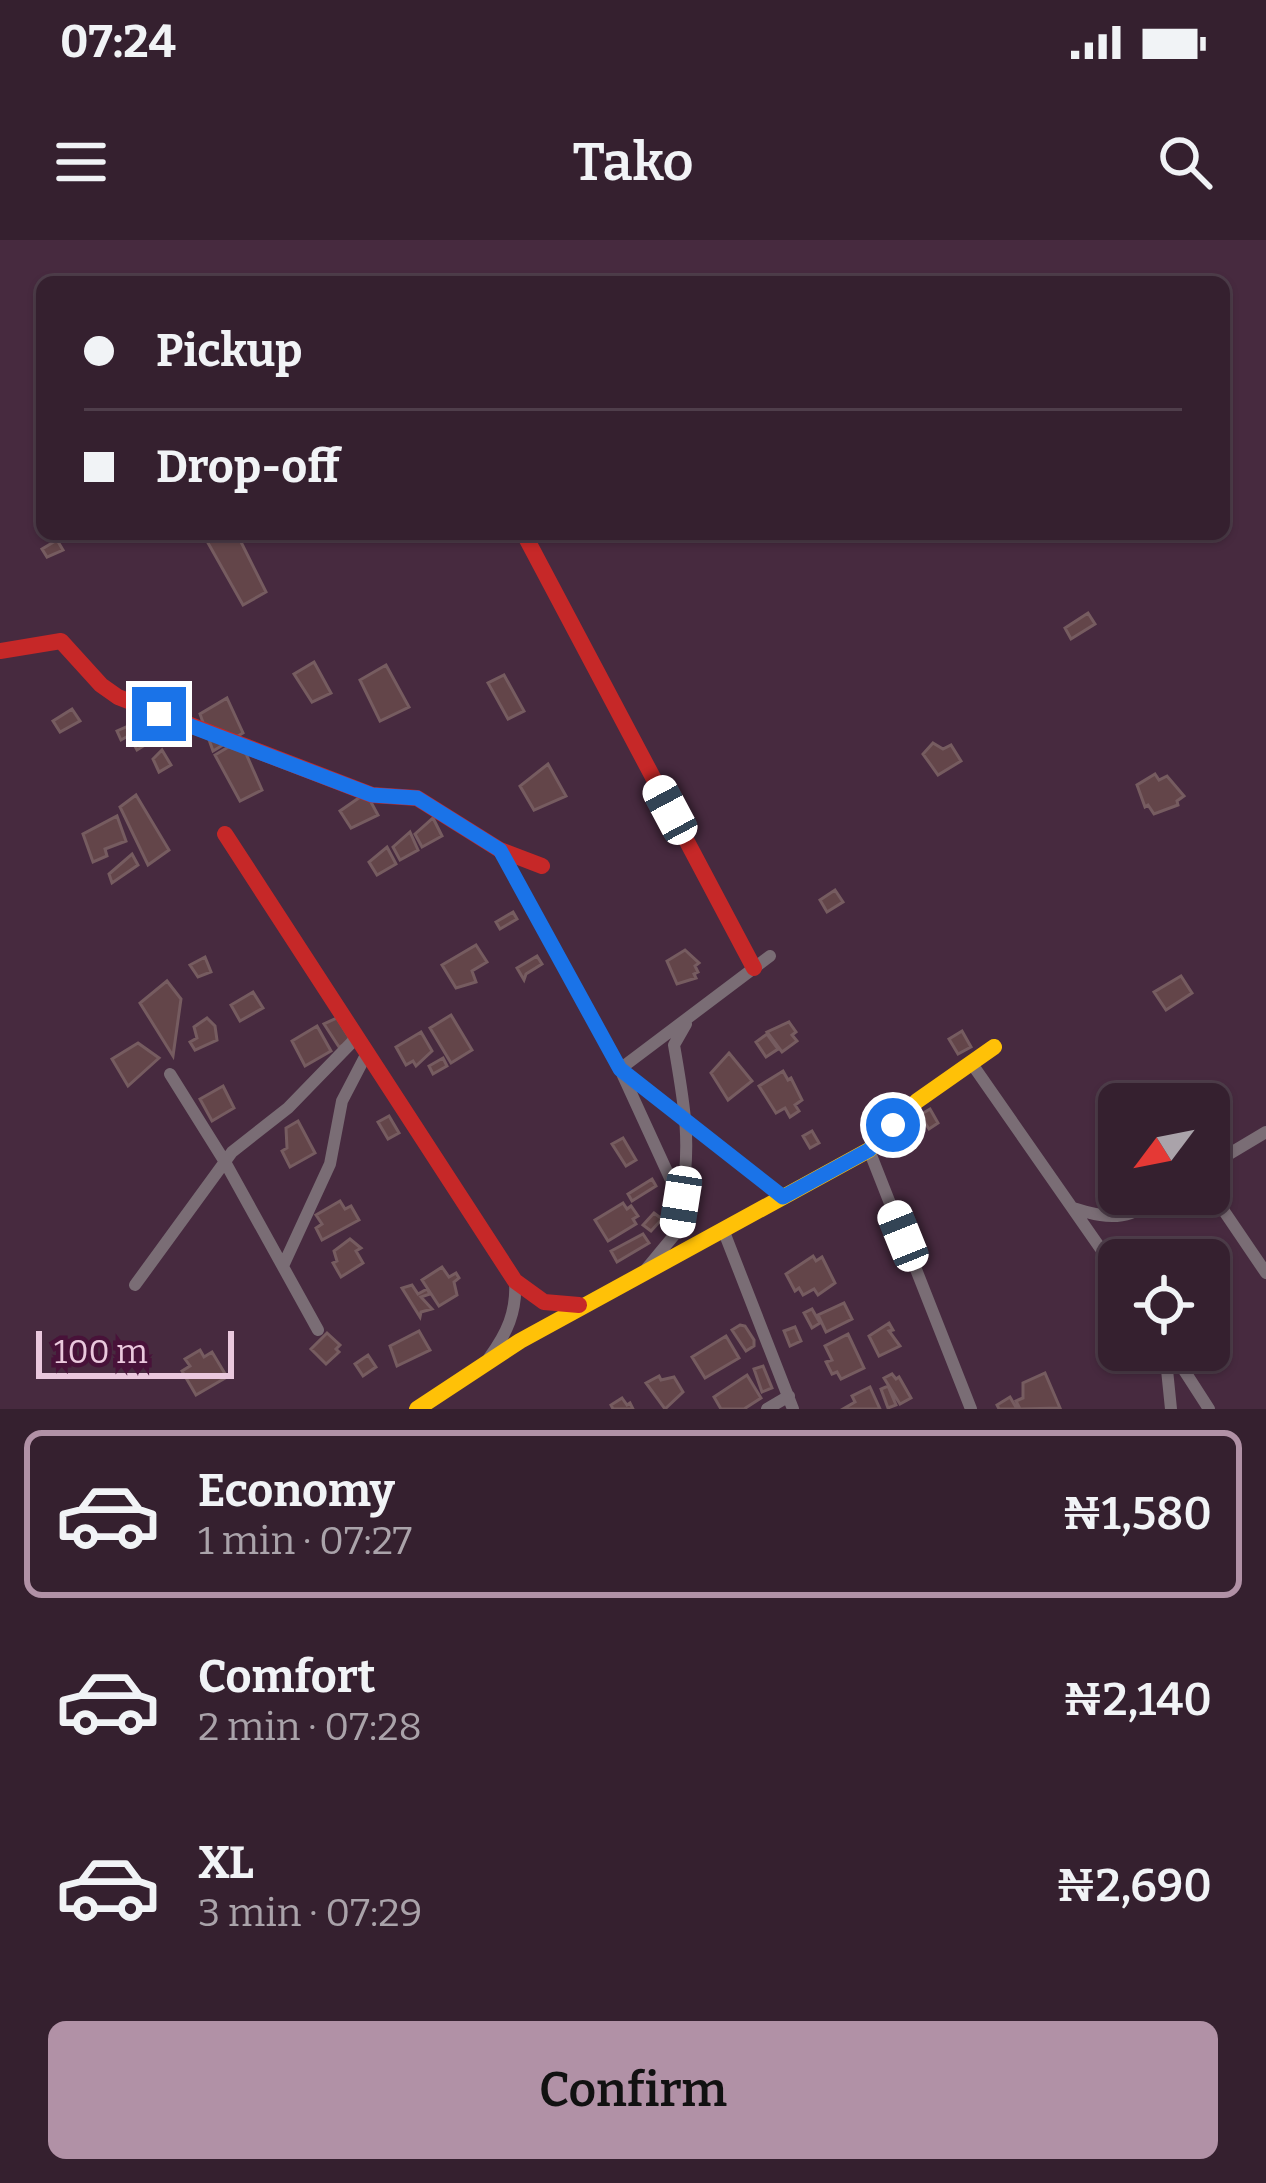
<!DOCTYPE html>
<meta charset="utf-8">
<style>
body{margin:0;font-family:Bitter,serif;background:#402d3b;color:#f1f3f6;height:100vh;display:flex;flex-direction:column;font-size:45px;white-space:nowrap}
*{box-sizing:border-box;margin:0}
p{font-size:39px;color:#aaa3aa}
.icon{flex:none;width:66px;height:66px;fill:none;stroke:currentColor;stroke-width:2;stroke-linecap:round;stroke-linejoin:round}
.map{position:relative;height:1169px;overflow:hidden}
.details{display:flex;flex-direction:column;background:#35202f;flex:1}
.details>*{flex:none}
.banner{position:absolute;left:36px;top:36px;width:1194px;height:264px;border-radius:18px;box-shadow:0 3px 9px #0004,0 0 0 3px #4f3e4b;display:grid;align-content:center;height:264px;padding:0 48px;background:#35202f}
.needle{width:78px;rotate:238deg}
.buttons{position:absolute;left:1098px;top:843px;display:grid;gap:24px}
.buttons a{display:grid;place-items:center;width:132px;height:132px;border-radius:18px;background:#35202f;box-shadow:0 3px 9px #0004,0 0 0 3px #4f3e4b;font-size:60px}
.scale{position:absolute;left:36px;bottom:30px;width:198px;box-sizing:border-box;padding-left:12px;border:6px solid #eac8dd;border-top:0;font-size:33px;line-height:42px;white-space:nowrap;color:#eac8dd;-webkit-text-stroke:9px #481239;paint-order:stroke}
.end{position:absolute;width:54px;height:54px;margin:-27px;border:15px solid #1a73e8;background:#fff;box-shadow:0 0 0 6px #fff}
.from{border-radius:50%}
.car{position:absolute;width:36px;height:72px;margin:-36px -18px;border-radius:15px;box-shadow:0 0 9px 3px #0007;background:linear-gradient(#fff 24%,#345 0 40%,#fff 0 76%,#345 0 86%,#fff 0)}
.banner b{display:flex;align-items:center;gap:42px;height:114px;font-size:45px}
.banner b+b{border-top:3px solid #4f3e4b}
.banner i{width:30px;height:30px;background:#f1f3f6}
ul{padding:21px 0 0;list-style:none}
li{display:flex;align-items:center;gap:36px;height:168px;margin:0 24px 18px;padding:0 24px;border:6px solid transparent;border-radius:18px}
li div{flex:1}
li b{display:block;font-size:45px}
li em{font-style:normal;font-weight:600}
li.selected{border-color:#b191a6}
li>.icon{width:108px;height:108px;stroke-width:1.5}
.action{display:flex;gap:24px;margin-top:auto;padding:24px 48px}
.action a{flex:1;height:138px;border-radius:18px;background:#b191a6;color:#111;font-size:48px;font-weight:600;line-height:138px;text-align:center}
.status{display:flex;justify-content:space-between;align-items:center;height:84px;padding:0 60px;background:#35202f;direction:ltr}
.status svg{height:33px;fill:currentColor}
header{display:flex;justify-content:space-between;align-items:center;height:156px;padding:0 48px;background:#35202f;font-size:54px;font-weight:600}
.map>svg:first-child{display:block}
.building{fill:#634549;stroke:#765c60;stroke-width:3}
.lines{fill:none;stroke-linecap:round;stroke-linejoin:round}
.street{stroke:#7a6d75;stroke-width:12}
.slow{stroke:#ffc107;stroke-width:16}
.jam{stroke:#c62828;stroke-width:16}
.route{stroke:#1a73e8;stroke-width:15}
</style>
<div class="status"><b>07:24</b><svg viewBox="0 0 49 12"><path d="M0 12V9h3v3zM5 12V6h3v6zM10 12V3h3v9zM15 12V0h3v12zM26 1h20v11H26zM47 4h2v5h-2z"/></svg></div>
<header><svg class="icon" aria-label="menu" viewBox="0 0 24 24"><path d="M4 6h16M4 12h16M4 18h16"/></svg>Tako<svg class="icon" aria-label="search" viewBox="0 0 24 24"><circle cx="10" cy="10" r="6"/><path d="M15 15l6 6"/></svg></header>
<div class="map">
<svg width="1266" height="1169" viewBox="0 0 1266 1169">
<rect width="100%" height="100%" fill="#472a3f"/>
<path class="building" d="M 203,294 L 237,294 L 266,352 L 243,365 Z
M 57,300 L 63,310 L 47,317 L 42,309 Z
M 1088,373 L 1095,384 L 1071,399 L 1065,388 Z
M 314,422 L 331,453 L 312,462 L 294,434 Z
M 386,425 L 409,467 L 380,481 L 360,440 Z
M 504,435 L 524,471 L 508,479 L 488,443 Z
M 227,458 L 243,493 L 213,511 L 200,474 Z
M 72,469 L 80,481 L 60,492 L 53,481 Z
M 133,484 L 137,491 L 121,500 L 117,491 Z
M 137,491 L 145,505 L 137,510 L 130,497 Z
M 240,500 L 262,550 L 240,561 L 215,515 Z
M 933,503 L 943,509 L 951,505 L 961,521 L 938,535 L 923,514 Z
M 162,510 L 171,525 L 159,532 L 153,519 Z
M 548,524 L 566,556 L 534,570 L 520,546 Z
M 1155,534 L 1159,540 L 1167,536 L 1184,556 L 1177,561 L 1178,565 L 1154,574 L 1148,565 L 1145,567 L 1137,545 Z
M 366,553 L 378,575 L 351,588 L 340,571 Z
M 136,555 L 169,610 L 148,625 L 120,567 Z
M 117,576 L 126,601 L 105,609 L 107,616 L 93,622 L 83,594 Z
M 433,578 L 442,596 L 422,607 L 415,594 Z
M 410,592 L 418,610 L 400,620 L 393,607 Z
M 387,607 L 396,624 L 377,635 L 369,622 Z
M 132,614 L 138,625 L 112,643 L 109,634 Z
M 835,650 L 843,662 L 827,672 L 820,660 Z
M 513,672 L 517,679 L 500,689 L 496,682 Z
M 476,705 L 487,722 L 472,731 L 476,742 L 456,748 L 442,725 Z
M 685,710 L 699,723 L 695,726 L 698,732 L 694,734 L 696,738 L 677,744 L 667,721 Z
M 537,716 L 542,724 L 526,734 L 524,740 L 517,728 Z
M 205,717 L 211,732 L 198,737 L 190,725 Z
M 1181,736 L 1192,753 L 1166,770 L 1154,752 Z
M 167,741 L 181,759 L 173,816 L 140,763 Z
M 253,752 L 263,768 L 240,781 L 231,765 Z
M 451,775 L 472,810 L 451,823 L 430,788 Z
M 207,778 L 215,786 L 217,800 L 195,810 L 190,802 L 197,798 L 194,787 Z
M 337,778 L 352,802 L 339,807 L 324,784 Z
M 789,782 L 796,792 L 792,795 L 797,801 L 782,812 L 767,792 Z
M 317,786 L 331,811 L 305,826 L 292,801 Z
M 962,791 L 971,807 L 958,814 L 949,799 Z
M 421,792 L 432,811 L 416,826 L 413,821 L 406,825 L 396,807 Z
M 767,794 L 778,809 L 766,817 L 756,802 Z
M 138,803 L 159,818 L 128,846 L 112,819 Z
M 729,813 L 752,841 L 728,860 L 711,833 Z
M 443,818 L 447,826 L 433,834 L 429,826 Z
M 783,831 L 788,840 L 791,838 L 802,860 L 795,865 L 799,871 L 790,877 L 785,868 L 776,873 L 759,846 Z
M 223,846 L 234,868 L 212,881 L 200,859 Z
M 930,869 L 938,883 L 929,889 L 920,875 Z
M 389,876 L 399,893 L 388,899 L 378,882 Z
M 298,881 L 315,913 L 290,927 L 282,911 L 287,908 L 286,888 Z
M 812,891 L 819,903 L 810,908 L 803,896 Z
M 623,898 L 636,920 L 626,926 L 612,904 Z
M 652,939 L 656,946 L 632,961 L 628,954 Z
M 340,961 L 345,969 L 351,966 L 359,980 L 322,1000 L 316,988 L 322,984 L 316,975 Z
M 623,963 L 627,969 L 631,966 L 638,976 L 633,979 L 636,984 L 608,1001 L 595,980 Z
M 654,973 L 662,979 L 651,991 L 643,985 Z
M 643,994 L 649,1003 L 617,1022 L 611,1011 Z
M 350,999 L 361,1008 L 356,1011 L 363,1023 L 341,1037 L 333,1023 L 337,1021 L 334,1011 Z
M 813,1016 L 816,1021 L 822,1017 L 835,1043 L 818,1055 L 814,1049 L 803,1055 L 799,1048 L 795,1051 L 786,1034 Z
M 442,1027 L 449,1037 L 456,1033 L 459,1038 L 454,1042 L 457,1055 L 439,1066 L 422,1040 Z
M 412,1045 L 418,1054 L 427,1049 L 430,1054 L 421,1057 L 432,1069 L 421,1072 L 420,1077 L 402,1048 Z
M 844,1063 L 852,1079 L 826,1092 L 818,1075 Z
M 812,1069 L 820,1083 L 812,1088 L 804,1073 Z
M 889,1083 L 893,1090 L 889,1091 L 900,1106 L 879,1116 L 869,1096 Z
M 740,1085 L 745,1086 L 754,1100 L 754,1106 L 746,1111 L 732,1090 Z
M 795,1087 L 801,1101 L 790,1106 L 784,1091 Z
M 419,1091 L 430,1110 L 397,1126 L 390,1106 Z
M 327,1093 L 340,1105 L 336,1109 L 339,1112 L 326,1124 L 311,1109 Z
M 848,1094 L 864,1128 L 841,1139 L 837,1132 L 832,1134 L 826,1122 L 832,1120 L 825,1106 Z
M 726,1096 L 739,1118 L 705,1138 L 692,1117 Z
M 200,1110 L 204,1117 L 212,1112 L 227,1137 L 196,1155 L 182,1131 L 190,1126 L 185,1119 Z
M 368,1115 L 376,1127 L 363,1136 L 355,1124 Z
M 763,1126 L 772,1148 L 762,1152 L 754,1129 Z
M 1045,1133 L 1060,1168 L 1020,1169 L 1016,1161 L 1023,1158 L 1023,1143 Z
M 892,1134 L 896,1139 L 899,1137 L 911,1158 L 900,1164 L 884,1138 Z
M 747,1135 L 761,1158 L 744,1169 L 721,1169 L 714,1157 Z
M 659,1136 L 661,1140 L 674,1137 L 683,1152 L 665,1169 L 646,1143 Z
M 888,1146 L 896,1165 L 888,1168 L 881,1149 Z
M 870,1147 L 880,1169 L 843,1169 L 855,1162 L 852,1156 Z
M 1010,1157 L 1017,1169 L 999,1169 L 997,1165 Z
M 622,1158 L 627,1165 L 630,1163 L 633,1169 L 613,1169 L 611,1165 Z"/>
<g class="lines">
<path class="street" d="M 500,611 L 620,829 L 681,962 L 676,993 L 647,1028
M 770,716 L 620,829 L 783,957
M 972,824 L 1119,1035
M 170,834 L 225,922 L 318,1090
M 869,910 L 971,1169
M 1209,926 L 1266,892
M 1209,949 L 1266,1033
M 681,962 C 692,903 684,863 674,805 L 686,784
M 1073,968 C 1116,982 1129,978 1166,954
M 724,992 L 793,1169
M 283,1026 L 330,924 L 342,861 L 367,813
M 135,1045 L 232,912 L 288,868 L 357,797
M 1165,1110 L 1171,1169
M 1171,1110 L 1209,1169
M 489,1118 C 507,1093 517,1072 515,1041
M 767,1169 L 789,1156"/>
<path class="slow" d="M 417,1169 L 520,1101 L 869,910 L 917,861 L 994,807"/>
<path class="jam" d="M 524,294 L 754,728
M 0,411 L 61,401 L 101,445 L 118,457 L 372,555 L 417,558 L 500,610 L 542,626
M 225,594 L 515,1041 L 544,1062 L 579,1065"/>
</g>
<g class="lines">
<path class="route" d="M 159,474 L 372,555 L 417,558 L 500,610 L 620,829 L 783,957 L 869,910 L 893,885"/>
</g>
</svg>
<div class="buttons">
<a><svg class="needle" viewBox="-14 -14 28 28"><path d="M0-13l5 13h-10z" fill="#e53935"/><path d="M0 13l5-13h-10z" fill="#aaa3aa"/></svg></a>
<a><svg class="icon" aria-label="locate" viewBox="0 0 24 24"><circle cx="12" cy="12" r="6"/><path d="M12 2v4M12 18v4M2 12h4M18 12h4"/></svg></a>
</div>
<div class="scale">100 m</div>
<i class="end from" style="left:893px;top:885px"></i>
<i class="end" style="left:159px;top:474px"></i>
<i class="car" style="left:670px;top:570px;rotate:332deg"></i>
<i class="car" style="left:681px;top:962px;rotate:189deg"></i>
<i class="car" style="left:903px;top:996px;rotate:338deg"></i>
<div class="banner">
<b><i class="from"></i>Pickup</b>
<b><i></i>Drop-off</b>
</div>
</div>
<section class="details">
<ul>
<li class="selected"><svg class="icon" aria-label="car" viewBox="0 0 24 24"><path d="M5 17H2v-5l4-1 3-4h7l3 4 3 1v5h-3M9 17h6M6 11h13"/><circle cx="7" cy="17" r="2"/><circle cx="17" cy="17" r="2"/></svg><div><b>Economy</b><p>1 min · 07:27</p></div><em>₦1,580</em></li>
<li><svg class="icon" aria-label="car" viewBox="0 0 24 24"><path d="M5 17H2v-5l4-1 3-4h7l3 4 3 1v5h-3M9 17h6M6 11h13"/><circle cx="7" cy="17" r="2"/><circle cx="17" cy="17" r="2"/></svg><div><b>Comfort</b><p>2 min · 07:28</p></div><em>₦2,140</em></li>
<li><svg class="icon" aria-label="car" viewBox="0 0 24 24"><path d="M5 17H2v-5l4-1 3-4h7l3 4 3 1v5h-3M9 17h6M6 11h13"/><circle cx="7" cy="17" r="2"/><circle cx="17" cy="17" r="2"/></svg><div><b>XL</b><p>3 min · 07:29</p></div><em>₦2,690</em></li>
</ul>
<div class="action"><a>Confirm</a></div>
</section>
